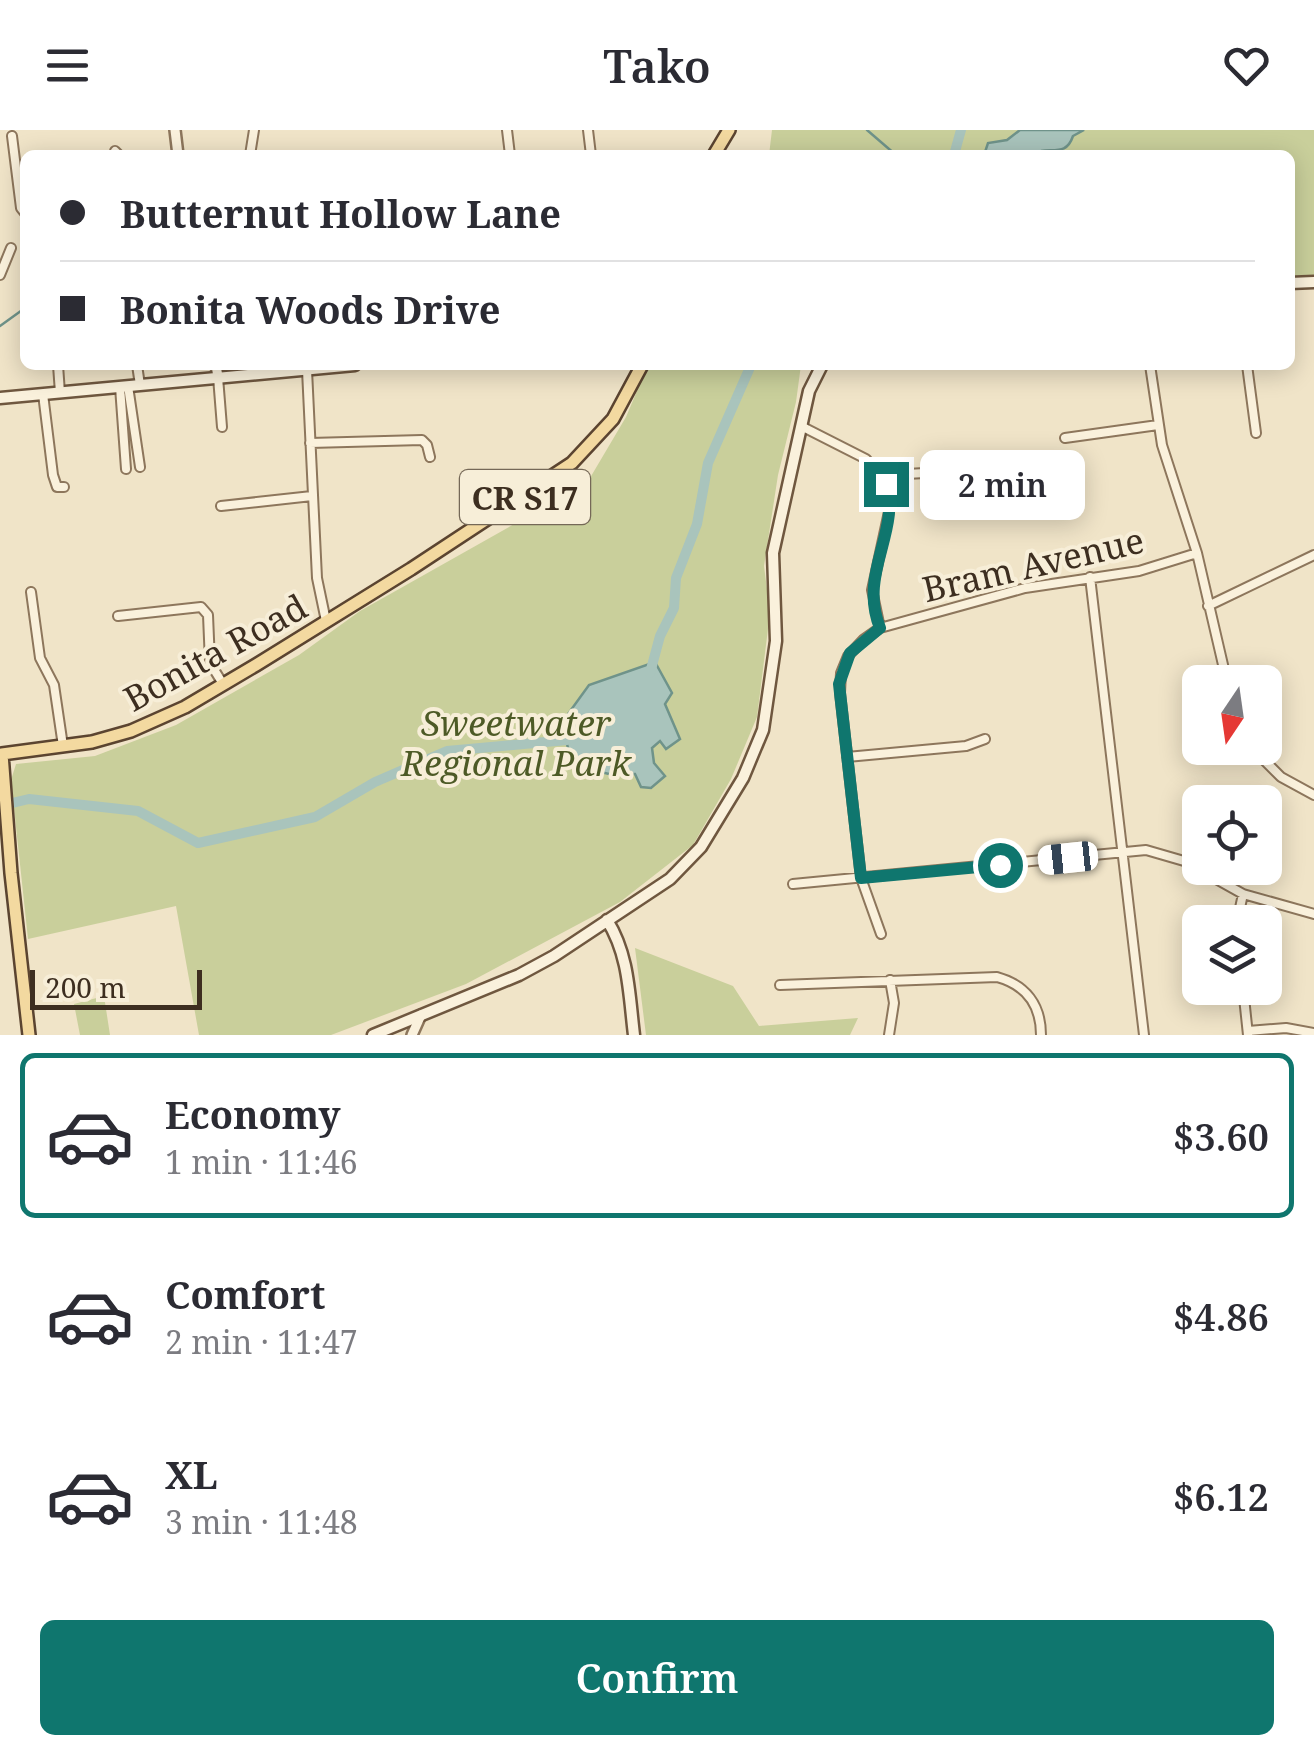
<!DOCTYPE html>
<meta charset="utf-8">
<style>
body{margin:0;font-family:"Noto Serif",serif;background:#f2f2f3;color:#2b2b33;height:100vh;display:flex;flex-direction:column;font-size:38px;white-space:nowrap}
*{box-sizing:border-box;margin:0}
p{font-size:32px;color:#7c7c81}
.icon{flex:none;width:55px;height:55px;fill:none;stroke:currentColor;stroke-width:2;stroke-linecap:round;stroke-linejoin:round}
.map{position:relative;height:905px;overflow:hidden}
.panel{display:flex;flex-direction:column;background:#fff;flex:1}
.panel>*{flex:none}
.guide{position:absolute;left:20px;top:20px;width:1275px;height:220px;border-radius:15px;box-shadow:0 5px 25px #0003;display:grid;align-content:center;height:220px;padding:0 40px;background:#fff}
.needle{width:65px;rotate:193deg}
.tools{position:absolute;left:1182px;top:535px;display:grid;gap:20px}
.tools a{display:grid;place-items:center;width:100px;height:100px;border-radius:15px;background:#fff;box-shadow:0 5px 25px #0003;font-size:50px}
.scale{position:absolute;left:30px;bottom:25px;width:172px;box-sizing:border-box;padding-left:10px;border:5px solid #3d2e20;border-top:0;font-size:28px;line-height:35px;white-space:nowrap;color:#3d2e20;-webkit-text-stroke:8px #f7eed8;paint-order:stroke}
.end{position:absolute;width:45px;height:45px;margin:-22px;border:12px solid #0f766e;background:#fff;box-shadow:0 0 0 5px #fff}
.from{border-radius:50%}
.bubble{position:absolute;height:70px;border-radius:15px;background:#fff;box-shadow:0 5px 25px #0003;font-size:32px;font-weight:600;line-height:70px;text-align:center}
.car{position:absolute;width:30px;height:60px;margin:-30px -15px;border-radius:12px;box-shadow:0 0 8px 2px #0007;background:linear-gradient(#fff 24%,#345 0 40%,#fff 0 76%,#345 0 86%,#fff 0)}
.guide b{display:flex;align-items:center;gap:35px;height:95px;font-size:38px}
.guide b+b{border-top:2px solid #e1e1e2}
.guide i{width:25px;height:25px;background:#2b2b33}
ul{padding:18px 0 0;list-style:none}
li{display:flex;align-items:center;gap:30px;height:165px;margin:0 20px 15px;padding:0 20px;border:5px solid transparent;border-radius:15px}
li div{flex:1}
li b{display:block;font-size:38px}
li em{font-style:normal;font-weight:600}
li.on{border-color:#0f766e}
li>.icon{width:90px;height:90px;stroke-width:1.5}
.button{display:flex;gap:20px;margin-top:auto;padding:20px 40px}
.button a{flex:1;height:115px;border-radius:15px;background:#0f766e;color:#fff;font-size:40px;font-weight:600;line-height:115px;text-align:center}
header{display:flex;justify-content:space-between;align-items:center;height:130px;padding:0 40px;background:#fff;font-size:45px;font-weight:600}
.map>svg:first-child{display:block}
.green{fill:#c9cf9b}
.water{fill:#a9c4bc;stroke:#6f938a;stroke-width:2.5}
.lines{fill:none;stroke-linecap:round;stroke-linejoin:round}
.stream{stroke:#6f938a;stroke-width:2.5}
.river{stroke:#a9c4bc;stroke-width:10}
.minor-casing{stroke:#8d765c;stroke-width:12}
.tertiary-casing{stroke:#8d765c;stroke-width:14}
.secondary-casing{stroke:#6f573f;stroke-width:15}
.primary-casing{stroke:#5b4430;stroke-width:16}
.minor{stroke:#faf1dc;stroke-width:8}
.tertiary{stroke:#faf1dc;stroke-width:9}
.secondary{stroke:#faf1dc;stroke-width:10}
.primary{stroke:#f3d9a0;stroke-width:11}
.route{stroke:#0f766e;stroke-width:12}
.labels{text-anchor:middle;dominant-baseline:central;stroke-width:8;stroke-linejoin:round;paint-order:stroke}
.shield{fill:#f7eed8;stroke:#756857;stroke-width:2.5}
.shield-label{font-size:32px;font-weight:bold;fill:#3d2e20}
.street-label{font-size:35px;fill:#3d2e20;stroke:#f7eed8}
.park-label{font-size:35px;font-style:italic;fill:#4d5a26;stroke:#f7eed8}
</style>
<header><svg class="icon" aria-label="menu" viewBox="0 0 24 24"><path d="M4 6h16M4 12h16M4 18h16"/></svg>Tako<svg class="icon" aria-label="heart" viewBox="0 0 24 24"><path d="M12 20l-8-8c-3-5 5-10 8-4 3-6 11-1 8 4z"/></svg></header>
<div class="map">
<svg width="1314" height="905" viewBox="0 0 1314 905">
<rect width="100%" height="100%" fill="#f0e4c8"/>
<path class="green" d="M 772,0 L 1314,0 L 1314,146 L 1290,147 L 1290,25 L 769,25 Z
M 648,235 L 801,235 L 796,272 L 778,345 L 764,436 L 770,483 L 757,587 L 731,649 L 693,715 L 620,772 L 466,854 L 331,905 L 199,905 L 176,776 L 28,809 L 11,650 L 16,634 L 95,626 L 176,595 L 299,525 L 360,481 L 587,353 L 626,287 Z
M 635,818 L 733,856 L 759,896 L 858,888 L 850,905 L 646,905 Z
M 104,866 L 110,905 L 80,905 L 74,874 Z"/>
<path class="water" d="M 1020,0 L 1084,0 L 1073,6 C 1067,24 1056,19 1041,21 C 1022,23 1004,25 984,25 L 988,13 L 1007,10 Z
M 655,532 L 672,563 L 665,574 L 680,609 L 666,619 L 660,611 L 652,618 L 654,633 L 665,646 L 651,658 L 641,657 L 635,644 L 609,644 L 580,637 L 569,621 L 563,601 L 568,584 L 589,555 Z"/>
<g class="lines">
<path class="stream" d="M 867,0 L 896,25
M 0,196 L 25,178"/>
<path class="river" d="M 954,25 L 961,0
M 650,543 L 660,506 L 674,478 L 676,448 L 697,394 L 708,333 L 751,235
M 0,676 L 29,669 L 138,681 L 198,713 L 315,687 L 375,652 L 447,621 L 567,610 L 579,605"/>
<g class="minor-casing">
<path id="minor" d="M 507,0 L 510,25
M 588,0 L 591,25
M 12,6 L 21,78 L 25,83
M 115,21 L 119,25
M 250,25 L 254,0
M 0,145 L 11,118
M 58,235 L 60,263
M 137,235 L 140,255
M 1150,235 L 1162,315 L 1197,423 L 1227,552
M 1247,235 L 1256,303
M 307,240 L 317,448 L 326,491
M 218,247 L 222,297
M 128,256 L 140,337
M 120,257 L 126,339
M 43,264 L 53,345 L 57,357 L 64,357
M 801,296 L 866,329 L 886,354 L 890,377 L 872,460 L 880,498
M 1065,308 L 1158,295
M 310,313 L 422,310 L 427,315 L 430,327
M 886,354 L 907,344 L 959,341
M 221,376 L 312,366
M 1090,447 L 1144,905
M 31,462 L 40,528 L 54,555 L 63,616
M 1208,476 L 1314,425
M 118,486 L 201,477 L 208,485 L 210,533 L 223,554
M 1252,618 L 1281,647 L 1314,665
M 847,627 L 966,616 L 985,609
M 793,754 L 1146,720 L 1184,731 L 1243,764 L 1314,784
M 1237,792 L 1243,764
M 881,804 L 861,748 L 840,563 L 841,543 L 848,526 L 863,510 L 880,498 L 1025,458 L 1139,441 L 1197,423
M 780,855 L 997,847 C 1026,855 1041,875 1041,905
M 1243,858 L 1248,905
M 1248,901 L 1286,898 L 1314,903
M 889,905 L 894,873 L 890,850"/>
</g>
<g class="tertiary-casing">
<path id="tertiary" d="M 175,0 L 178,25
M 216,235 L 218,247
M 412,905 L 421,885"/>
</g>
<g class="secondary-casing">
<path id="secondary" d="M 1290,153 L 1314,152
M 0,268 L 355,235
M 607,790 C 629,825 629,864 634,905
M 373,905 L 519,845 L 554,826 L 670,749 L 701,717 L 743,648 L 763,600 L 776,511 L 773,423 L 809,261 L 822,235"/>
</g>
<g class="primary-casing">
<path id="primary" d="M 714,25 L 729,0
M 29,905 L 11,743 L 2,624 L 92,612 L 131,601 L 185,577 L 256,535 L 411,439 L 572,333 L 613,289 L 642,235"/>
</g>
<use href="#minor" class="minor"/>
<use href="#tertiary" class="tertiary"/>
<use href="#secondary" class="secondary"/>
<use href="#primary" class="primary"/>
</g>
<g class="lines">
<path class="route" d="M 886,354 C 901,402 858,443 880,498 L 850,523 L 839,554 L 861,748 L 1000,735"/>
</g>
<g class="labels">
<rect class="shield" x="460" y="340" width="130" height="54" rx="8"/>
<g class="shield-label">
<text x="525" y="367">CR S17</text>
</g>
<g class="street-label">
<text transform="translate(1033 434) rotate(-13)">Bram Avenue</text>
<text transform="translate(215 522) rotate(-29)">Bonita Road</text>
</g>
<g class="park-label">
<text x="516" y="592">Sweetwater<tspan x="516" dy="40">Regional Park</tspan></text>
</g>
</g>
</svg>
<div class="tools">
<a><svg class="needle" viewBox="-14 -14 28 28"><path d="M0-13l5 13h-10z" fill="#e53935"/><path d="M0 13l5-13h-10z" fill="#7c7c81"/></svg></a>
<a><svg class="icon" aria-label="locate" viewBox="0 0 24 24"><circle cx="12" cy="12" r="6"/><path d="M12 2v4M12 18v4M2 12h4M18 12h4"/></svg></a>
<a><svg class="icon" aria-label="layers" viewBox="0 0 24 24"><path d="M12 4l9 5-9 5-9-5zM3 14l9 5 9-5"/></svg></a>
</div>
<div class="scale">200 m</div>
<i class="end from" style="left:1000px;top:735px"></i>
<i class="end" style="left:886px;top:354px"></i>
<div class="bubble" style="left:920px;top:320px;width:165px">2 min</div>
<i class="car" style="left:1068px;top:728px;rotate:264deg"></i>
<div class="guide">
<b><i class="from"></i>Butternut Hollow Lane</b>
<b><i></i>Bonita Woods Drive</b>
</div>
</div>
<section class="panel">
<ul>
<li class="on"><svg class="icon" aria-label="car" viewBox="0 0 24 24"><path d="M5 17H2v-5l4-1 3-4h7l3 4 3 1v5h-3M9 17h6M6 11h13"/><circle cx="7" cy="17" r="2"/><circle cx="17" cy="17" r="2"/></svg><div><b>Economy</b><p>1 min · 11:46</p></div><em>$3.60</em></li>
<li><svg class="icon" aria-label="car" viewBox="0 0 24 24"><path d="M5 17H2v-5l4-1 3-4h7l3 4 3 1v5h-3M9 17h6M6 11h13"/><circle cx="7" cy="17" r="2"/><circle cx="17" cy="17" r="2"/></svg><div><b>Comfort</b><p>2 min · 11:47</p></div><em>$4.86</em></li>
<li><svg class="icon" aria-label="car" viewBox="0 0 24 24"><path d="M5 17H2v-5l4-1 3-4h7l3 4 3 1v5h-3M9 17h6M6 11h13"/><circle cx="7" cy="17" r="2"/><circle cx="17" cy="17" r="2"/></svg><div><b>XL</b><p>3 min · 11:48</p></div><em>$6.12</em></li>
</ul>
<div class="button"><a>Confirm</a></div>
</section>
